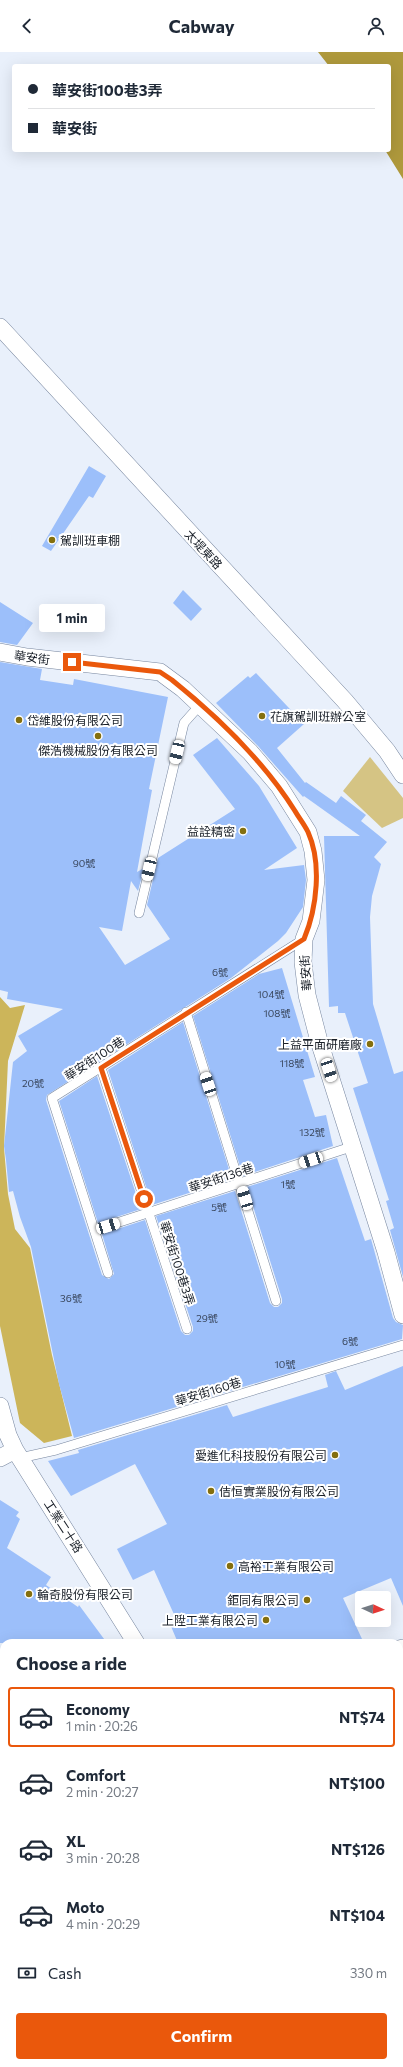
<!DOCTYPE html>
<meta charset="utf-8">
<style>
body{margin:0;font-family:Commissioner,"Noto Sans TC",sans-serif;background:#f2f2f3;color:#1f2937;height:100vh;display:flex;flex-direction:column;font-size:15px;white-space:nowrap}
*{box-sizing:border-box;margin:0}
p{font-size:13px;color:#747a83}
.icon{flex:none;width:22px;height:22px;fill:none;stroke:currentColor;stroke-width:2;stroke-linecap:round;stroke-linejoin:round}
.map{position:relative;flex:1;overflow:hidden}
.details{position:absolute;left:0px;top:1587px;width:403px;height:428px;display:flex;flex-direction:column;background:#fff;border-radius:12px 12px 0 0;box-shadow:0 4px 16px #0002}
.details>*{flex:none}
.hud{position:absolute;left:12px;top:12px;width:379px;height:88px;border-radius:4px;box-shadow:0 4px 16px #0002;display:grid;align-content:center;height:88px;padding:0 16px;background:#fff}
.needle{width:26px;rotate:93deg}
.fabs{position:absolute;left:355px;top:1539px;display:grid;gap:8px}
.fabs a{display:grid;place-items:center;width:36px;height:36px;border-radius:4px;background:#fff;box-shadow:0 4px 16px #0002;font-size:20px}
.end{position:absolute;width:18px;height:18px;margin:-9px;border:5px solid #ea580c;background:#fff;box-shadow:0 0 0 2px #fff}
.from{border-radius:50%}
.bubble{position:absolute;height:28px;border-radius:4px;background:#fff;box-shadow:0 4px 16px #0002;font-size:13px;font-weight:700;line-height:28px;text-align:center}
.car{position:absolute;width:12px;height:24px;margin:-12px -6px;border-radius:5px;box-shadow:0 0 3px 1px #0007;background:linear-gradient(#fff 24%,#345 0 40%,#fff 0 76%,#345 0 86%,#fff 0)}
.hud b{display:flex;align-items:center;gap:14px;height:38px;font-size:15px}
.hud b+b{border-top:1px solid #e0e1e3}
.hud i{width:10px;height:10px;background:#1f2937}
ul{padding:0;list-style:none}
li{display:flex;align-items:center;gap:12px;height:60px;margin:0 8px 6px;padding:0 8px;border:2px solid transparent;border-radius:4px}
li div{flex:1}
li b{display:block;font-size:15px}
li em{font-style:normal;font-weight:700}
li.on{border-color:#ea580c}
li>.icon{width:36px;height:36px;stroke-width:1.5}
h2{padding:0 16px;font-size:18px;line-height:48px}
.pay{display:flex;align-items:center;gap:10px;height:44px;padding:0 16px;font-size:15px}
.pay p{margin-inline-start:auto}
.primary-button{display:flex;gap:8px;margin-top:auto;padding:8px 16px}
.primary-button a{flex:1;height:46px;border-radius:4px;background:#ea580c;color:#fff;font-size:16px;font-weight:700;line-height:46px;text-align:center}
header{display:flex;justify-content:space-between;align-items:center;height:52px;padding:0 16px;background:#fff;font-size:18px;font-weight:700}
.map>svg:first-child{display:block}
.green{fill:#d5c484}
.forest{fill:#ccb55a}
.water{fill:#af993c}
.building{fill:#9cbffa}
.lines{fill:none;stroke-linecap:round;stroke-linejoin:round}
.service-casing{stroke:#77869f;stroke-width:10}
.minor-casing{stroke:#77869f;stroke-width:18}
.service{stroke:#fff;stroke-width:9}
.minor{stroke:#fff;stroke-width:17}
.route{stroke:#ea580c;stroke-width:5}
.poi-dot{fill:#846f0e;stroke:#fff;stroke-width:1.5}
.labels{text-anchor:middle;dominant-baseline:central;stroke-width:4;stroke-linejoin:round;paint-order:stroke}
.number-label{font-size:10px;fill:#39465c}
.poi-label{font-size:12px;fill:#181e27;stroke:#fff;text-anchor:start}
.street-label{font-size:12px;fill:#181e27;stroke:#fff}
</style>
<header><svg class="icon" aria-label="back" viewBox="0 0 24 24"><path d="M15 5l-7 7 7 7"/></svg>Cabway<svg class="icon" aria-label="person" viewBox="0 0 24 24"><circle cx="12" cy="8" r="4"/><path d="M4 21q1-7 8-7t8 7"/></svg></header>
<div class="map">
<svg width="403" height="2015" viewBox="0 0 403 2015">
<rect width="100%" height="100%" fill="#e9f0fb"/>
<path class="green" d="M 370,705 L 403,746 L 403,766 L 382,776 L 343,739 Z"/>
<path class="forest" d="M 0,945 L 10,956 L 25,953 L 8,1009 L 4,1096 L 8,1142 L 15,1177 L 30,1196 L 52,1303 L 72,1384 L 44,1391 L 20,1371 L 0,1274 Z"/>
<path class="water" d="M 318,0 L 403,0 L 403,127 L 385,98 L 389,98 L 389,14 L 329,14 Z"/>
<path class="building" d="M 89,414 L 106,424 L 93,446 L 89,444 L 51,499 L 42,494 Z
M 183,538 L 202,557 L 191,569 L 173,551 Z
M 0,550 L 33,571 L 17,593 L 0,590 Z
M 0,610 L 42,617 L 40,628 L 73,633 L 74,627 L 168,645 L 149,737 L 152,738 L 137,820 L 144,816 L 138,839 L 131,829 L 122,879 L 99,875 L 125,913 L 170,887 L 147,853 L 158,806 L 235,757 L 193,703 L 217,686 L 259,734 L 297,796 L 264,818 L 304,813 L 306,828 L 303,855 L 286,881 L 278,889 L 231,926 L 47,1043 L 46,1048 L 102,1223 L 109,1227 L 114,1222 L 102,1182 L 145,1168 L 181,1279 L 185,1283 L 189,1283 L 193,1279 L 193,1275 L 156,1164 L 235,1139 L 270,1251 L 274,1255 L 278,1255 L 282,1251 L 282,1247 L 247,1135 L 337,1106 L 365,1189 L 371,1187 L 393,1266 L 396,1270 L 403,1273 L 402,1287 L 74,1386 L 59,1332 L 31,1195 L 20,1165 L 13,1139 L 9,1140 L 6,1108 L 4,1094 L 13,1010 L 27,999 L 18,984 L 63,957 L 7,947 L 8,940 L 0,938 Z
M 256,621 L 304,672 L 277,696 L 305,731 L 306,730 L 336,751 L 341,744 L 366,763 L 361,769 L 387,790 L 374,805 L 381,812 L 372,844 L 370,865 L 373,952 L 394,1022 L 403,1019 L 403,1225 L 390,1178 L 394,1176 L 386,1149 L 389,1148 L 353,1036 L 368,1031 L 345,961 L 338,961 L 338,954 L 329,955 L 324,784 L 360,784 L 304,744 L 303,745 L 258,694 L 216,651 L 248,624 L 250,626 Z
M 282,916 L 315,1025 L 303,1028 L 315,1065 L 326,1063 L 333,1094 L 243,1124 L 193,964 L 259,922 Z
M 183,970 L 232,1127 L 152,1153 L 108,1018 Z
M 97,1024 L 141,1157 L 98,1171 L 59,1049 Z
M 403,1314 L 403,1554 L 391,1526 L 343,1546 L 362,1587 L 351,1591 L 178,1591 L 170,1572 L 177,1569 L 154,1518 L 133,1528 L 117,1497 L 167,1472 L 135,1412 L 71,1444 L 48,1409 L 79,1401 L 78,1398 L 227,1353 L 233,1365 L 328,1335 L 325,1323 L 336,1319 L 345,1338 Z
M 0,1448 L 19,1460 L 16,1464 L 20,1467 L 7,1496 L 51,1525 L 46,1533 L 78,1555 L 79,1553 L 107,1591 L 0,1591 Z"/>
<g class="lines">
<g class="service-casing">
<path id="service" d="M 139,861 L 184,671 L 200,653
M 186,960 L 276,1249
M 101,1016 L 187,1277
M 95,1178 L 354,1094
M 108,1221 L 52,1046 L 304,887
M 20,1406 L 56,1398 L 403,1293"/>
</g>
<g class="minor-casing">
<path id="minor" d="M 0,275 L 345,649 L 387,699 L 403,723
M 0,600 L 27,605 L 160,620 L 183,637 L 250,700 L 279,734 L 308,780 L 313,799 L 316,828 L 311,869 L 304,887 L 303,910 L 307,943 L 319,989 L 386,1200 L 403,1263
M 0,1354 L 8,1383 L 15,1398 L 136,1591
M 0,1406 L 15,1398
M 399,1597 L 403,1596
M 0,1891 L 4,1887
M 392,2011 L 395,2015"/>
</g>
<use href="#service" class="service"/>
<use href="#minor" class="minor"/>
</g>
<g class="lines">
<path class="route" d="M 72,610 L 160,620 L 172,628 C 218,665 263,708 295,759 C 299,766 304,772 308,780 C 322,811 317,856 304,887 L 101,1016 L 144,1147"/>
</g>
<g class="poi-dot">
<circle cx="52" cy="488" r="4"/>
<circle cx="262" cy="664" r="4"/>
<circle cx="19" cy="668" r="4"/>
<circle cx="98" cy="684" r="4"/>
<circle cx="243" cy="779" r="4"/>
<circle cx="370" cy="992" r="4"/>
<circle cx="335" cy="1403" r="4"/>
<circle cx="211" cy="1439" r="4"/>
<circle cx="230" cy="1514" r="4"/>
<circle cx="29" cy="1542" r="4"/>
<circle cx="307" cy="1548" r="4"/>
<circle cx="266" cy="1568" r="4"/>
</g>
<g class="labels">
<g class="number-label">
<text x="84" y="811">90號</text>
<text x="220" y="920">6號</text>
<text x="271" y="942">104號</text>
<text x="277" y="961">108號</text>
<text x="292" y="1011">118號</text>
<text x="33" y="1031">20號</text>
<text x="312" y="1080">132號</text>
<text x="288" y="1132">1號</text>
<text x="219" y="1155">5號</text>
<text x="71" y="1246">36號</text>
<text x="207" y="1266">29號</text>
<text x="350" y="1289">6號</text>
<text x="285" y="1312">10號</text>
</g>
<g class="poi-label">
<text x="60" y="488">駕訓班車棚</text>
<text x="270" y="664">花旗駕訓班辦公室</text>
<text x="27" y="668">岱維股份有限公司</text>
<text x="98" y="698" text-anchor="middle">傑浩機械股份有限公司</text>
<text x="235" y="779" text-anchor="end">益詮精密</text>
<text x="362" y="992" text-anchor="end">上益平面研磨廠</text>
<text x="327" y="1403" text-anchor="end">愛進化科技股份有限公司</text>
<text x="219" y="1439">佶恒實業股份有限公司</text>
<text x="238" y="1514">高裕工業有限公司</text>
<text x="37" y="1542">輪奇股份有限公司</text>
<text x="299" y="1548" text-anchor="end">鉅同有限公司</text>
<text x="258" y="1568" text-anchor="end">上陞工業有限公司</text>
</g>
<g class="street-label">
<text transform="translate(204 497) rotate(47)">太堤東路</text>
<text transform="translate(32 605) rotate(8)">華安街</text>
<text transform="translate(305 921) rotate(-95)">華安街</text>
<text transform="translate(94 1006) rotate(-33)">華安街100巷</text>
<text transform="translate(221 1125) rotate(-18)">華安街136巷</text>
<text transform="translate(178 1211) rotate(72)">華安街100巷3弄</text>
<text transform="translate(208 1339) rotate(-17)">華安街160巷</text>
<text transform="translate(64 1474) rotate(57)">工業二十路</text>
</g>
</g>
</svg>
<div class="fabs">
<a><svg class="needle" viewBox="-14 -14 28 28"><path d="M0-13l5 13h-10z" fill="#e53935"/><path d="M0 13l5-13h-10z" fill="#747a83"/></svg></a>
</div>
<i class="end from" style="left:144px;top:1147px"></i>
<i class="end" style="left:72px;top:610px"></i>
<div class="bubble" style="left:39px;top:552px;width:66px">1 min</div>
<i class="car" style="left:177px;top:700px;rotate:193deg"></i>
<i class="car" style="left:149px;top:817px;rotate:193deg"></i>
<i class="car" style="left:329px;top:1018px;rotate:162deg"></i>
<i class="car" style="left:208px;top:1032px;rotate:342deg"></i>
<i class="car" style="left:311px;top:1108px;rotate:252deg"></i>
<i class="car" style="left:245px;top:1146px;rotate:343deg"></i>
<i class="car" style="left:108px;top:1174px;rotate:73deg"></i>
<div class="hud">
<b><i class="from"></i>華安街100巷3弄</b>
<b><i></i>華安街</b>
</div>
<section class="details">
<h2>Choose a ride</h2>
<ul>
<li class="on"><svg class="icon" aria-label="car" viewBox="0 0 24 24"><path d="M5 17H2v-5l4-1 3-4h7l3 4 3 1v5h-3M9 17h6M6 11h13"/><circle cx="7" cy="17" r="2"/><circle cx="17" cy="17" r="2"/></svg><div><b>Economy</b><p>1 min · 20:26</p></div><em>NT$74</em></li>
<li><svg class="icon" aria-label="car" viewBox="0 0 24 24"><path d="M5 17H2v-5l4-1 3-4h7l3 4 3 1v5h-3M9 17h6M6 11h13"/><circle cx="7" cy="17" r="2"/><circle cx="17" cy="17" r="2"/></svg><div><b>Comfort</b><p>2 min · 20:27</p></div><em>NT$100</em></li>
<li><svg class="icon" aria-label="car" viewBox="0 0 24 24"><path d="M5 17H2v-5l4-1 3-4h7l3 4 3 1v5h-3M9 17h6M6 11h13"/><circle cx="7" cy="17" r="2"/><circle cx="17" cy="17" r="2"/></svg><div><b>XL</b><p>3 min · 20:28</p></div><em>NT$126</em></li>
<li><svg class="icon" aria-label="car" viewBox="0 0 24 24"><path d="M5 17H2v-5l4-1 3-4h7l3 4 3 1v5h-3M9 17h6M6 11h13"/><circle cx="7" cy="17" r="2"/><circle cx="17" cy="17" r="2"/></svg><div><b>Moto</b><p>4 min · 20:29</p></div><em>NT$104</em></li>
</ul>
<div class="pay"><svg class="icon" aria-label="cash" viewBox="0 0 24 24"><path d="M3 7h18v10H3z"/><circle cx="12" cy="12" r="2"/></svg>Cash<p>330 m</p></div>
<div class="primary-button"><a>Confirm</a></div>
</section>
</div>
